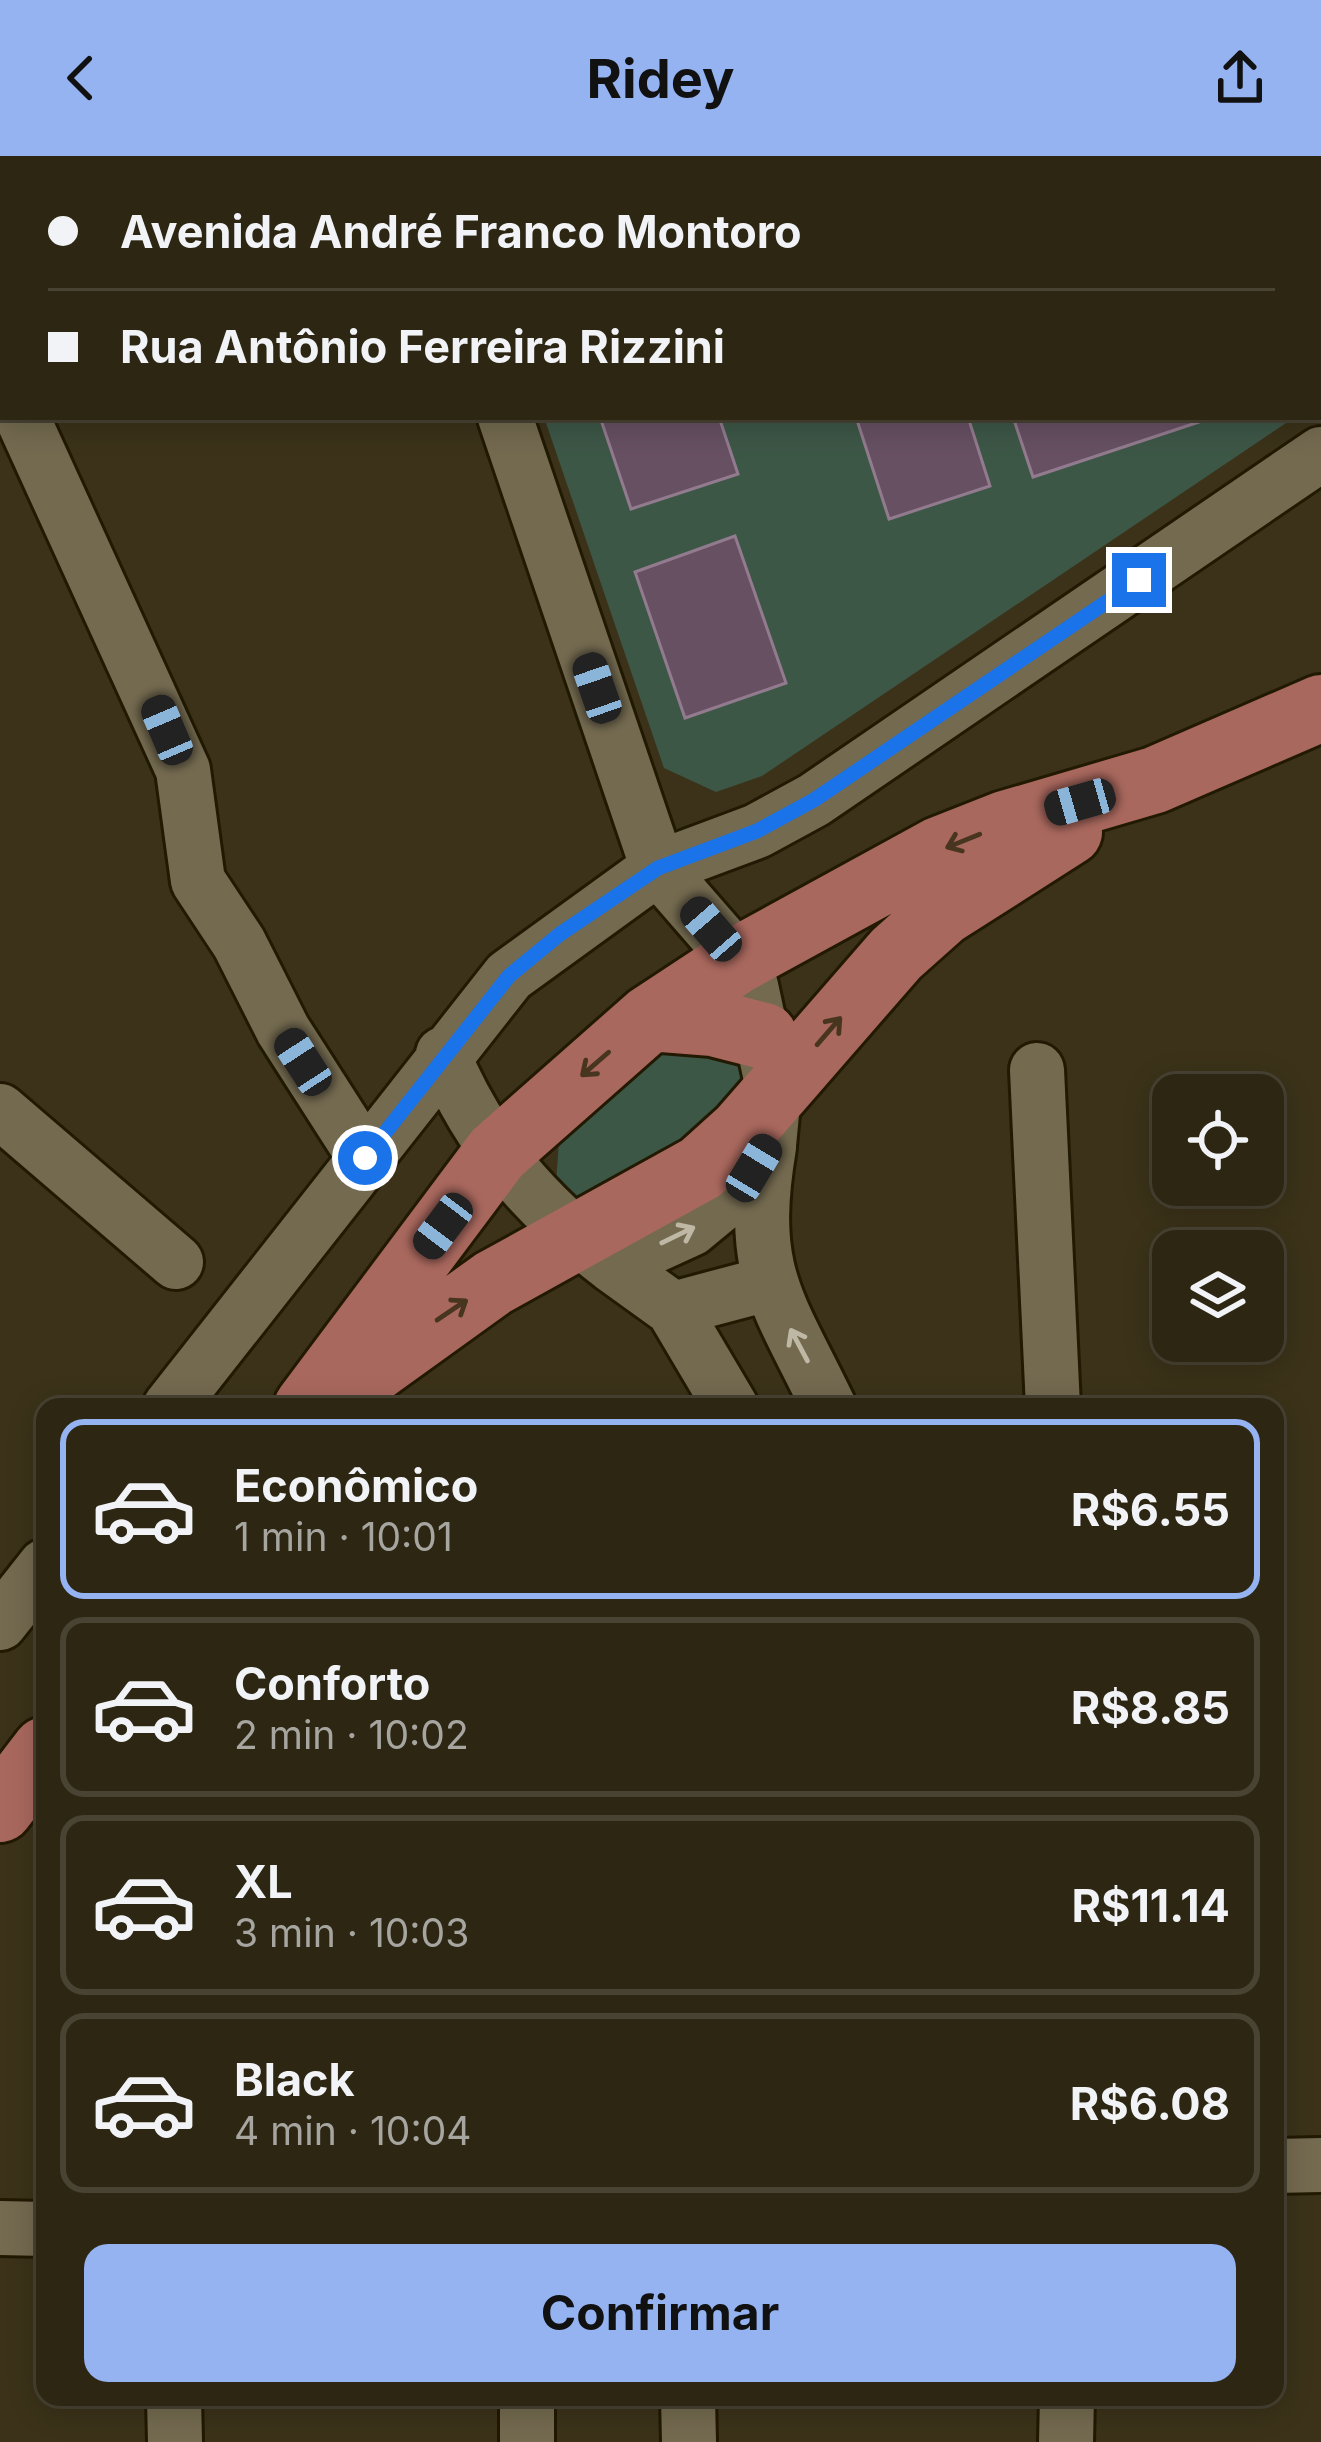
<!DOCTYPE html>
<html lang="pt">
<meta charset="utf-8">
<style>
body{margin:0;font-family:Inter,sans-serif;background:#383221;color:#f1f3f6;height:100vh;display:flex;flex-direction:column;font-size:45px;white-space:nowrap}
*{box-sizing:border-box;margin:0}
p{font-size:39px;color:#a6a5a0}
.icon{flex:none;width:66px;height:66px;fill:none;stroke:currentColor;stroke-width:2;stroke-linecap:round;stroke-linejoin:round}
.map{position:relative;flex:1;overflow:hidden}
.panel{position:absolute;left:36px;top:1242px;width:1248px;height:1008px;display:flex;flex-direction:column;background:#2c2613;border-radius:24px;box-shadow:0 6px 30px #0003,0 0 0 3px #484333}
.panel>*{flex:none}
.guide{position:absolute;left:0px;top:0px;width:1323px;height:264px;box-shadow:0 6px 30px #0003,0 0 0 3px #484333;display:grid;align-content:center;height:264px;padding:0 48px;background:#2c2613}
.buttons{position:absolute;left:1152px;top:918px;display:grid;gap:24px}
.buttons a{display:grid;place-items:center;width:132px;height:132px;border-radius:24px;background:#2c2613;box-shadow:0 6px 30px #0003,0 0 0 3px #484333;font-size:60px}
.end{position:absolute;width:54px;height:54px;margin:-27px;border:15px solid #1a73e8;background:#fff;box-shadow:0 0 0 6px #fff}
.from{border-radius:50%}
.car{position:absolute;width:36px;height:72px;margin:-36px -18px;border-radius:15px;box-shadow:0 0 9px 3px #0007;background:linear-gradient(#222 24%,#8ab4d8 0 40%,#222 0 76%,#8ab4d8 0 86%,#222 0)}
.guide b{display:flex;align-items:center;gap:42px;height:114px;font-size:45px}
.guide b+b{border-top:3px solid #484333}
.guide i{width:30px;height:30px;background:#f1f3f6}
ul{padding:21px 0 0;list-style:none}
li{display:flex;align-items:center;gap:36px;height:180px;margin:0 24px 18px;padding:0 24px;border:6px solid #484333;border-radius:24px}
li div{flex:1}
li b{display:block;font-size:45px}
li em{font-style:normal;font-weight:700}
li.selected{border-color:#95b2f1}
li>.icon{width:108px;height:108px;stroke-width:1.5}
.cta{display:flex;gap:24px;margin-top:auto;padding:24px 48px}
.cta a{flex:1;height:138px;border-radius:24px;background:#95b2f1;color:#111;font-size:48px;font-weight:700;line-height:138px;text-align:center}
header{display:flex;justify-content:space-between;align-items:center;height:156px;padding:0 48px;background:#95b2f1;color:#111;font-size:54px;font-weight:700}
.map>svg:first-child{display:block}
.green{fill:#3d5747}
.building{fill:#665062;stroke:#927b8e;stroke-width:3}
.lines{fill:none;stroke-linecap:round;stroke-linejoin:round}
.minor-casing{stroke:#221902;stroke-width:60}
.major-casing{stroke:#221902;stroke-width:72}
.minor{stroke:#746a50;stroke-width:54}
.major{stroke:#a9685e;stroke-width:66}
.oneway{stroke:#48351f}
.oneway2{stroke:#bfb8a5}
.route{stroke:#1a73e8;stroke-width:15}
</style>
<header><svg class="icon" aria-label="back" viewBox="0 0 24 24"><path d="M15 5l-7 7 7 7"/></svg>Ridey<svg class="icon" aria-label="share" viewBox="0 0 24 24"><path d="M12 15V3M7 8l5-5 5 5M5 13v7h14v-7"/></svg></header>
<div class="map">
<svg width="1321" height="2286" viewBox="0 0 1321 2286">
<rect width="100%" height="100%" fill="#3b3219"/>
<path class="green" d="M 456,0 L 1321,0 L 1321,244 L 1320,3 Z
M 544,261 L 1295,261 L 762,620 L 716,636 L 664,612 Z
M 671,889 L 743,905 L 743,931 L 728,957 L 583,1050 L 556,1027 L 559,985 L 631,916 Z"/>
<path class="building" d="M 600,261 L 719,261 L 738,318 L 631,353 Z
M 856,261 L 968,261 L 990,330 L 889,363 Z
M 1013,261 L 1214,261 L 1033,321 Z
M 735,380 L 786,527 L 685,562 L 635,416 Z"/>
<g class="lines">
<g class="minor-casing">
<path id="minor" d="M 416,0 L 417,3
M 0,214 L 3,220
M 22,261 L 183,614 L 198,725 L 239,787 L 283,874 L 365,1002
M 443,898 C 479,987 537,1051 612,1109 L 691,1073 L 737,1035 L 769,989 L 774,937 L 751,830 L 738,804 L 658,712 L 505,261
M 1037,914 L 1053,1251
M 0,955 L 176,1106
M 769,991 C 748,1117 777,1143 829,1251
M 612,1109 L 673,1153 L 731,1251
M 673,1153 L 767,1128
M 170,1251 L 509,820 L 658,712 L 757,675 L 814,644 L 1321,298
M 0,1467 L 45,1410
M 1275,2010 L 1321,2009
M 0,2072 L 45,2073
M 174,2241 L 175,2286
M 527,2241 L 527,2286
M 688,2241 L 689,2286
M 1066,2286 L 1067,2241"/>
</g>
<g class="major-casing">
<path id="major" d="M 650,862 L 713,867 L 764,880
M 350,1230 L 493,1127 L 701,1012 L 742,975 L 896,798 L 942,757 L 1069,676
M 307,1251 L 497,997 L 650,862 L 738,804 L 939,694 L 1005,668 L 1155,624 L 1321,552
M 0,1653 L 45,1594"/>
</g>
<use href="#minor" class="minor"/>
<use href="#major" class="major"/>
</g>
<defs><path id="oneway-shaft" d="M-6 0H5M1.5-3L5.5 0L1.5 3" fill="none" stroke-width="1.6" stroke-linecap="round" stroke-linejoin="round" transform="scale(3)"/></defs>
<g class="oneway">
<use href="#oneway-shaft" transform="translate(963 685) rotate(158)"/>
<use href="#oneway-shaft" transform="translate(829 875) rotate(-49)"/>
<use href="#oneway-shaft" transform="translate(595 908) rotate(139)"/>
<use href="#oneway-shaft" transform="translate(452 1154) rotate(-34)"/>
</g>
<g class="oneway2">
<use href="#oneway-shaft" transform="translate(678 1079) rotate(-26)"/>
<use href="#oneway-shaft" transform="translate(799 1189) rotate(-118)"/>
</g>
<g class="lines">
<path class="route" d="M 365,1002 L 509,820 L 560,778 L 658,712 L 757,675 L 814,644 L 1139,424"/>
</g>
</svg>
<div class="buttons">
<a><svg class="icon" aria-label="locate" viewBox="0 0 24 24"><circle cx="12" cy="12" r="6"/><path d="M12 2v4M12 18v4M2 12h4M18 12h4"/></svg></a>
<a><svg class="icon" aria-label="layers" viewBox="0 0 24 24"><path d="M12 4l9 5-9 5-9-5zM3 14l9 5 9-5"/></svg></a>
</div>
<i class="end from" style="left:365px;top:1002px"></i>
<i class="end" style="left:1139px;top:424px"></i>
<i class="car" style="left:597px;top:532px;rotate:341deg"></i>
<i class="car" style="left:167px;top:574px;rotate:337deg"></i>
<i class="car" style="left:1080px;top:646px;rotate:254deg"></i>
<i class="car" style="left:711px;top:773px;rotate:319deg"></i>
<i class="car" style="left:303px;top:906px;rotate:327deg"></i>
<i class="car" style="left:754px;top:1012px;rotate:31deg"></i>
<i class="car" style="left:443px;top:1070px;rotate:217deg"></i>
<div class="guide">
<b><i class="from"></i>Avenida André Franco Montoro</b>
<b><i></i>Rua Antônio Ferreira Rizzini</b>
</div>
<section class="panel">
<ul>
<li class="selected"><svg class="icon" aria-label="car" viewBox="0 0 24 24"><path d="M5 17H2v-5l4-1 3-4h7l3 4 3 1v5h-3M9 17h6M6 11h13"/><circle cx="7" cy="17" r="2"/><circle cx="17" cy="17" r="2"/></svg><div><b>Econômico</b><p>1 min · 10:01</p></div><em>R$6.55</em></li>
<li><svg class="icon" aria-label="car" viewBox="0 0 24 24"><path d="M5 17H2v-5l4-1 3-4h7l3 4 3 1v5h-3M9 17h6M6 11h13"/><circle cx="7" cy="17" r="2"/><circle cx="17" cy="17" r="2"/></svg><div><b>Conforto</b><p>2 min · 10:02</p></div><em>R$8.85</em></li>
<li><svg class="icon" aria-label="car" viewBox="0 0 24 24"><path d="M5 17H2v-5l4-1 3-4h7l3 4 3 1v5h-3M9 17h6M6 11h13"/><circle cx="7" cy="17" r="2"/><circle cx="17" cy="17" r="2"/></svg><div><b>XL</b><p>3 min · 10:03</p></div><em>R$11.14</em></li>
<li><svg class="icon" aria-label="car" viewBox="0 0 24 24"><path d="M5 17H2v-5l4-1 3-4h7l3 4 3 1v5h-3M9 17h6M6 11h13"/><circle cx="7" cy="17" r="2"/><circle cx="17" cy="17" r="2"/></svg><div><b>Black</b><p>4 min · 10:04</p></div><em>R$6.08</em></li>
</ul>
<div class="cta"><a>Confirmar</a></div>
</section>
</div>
